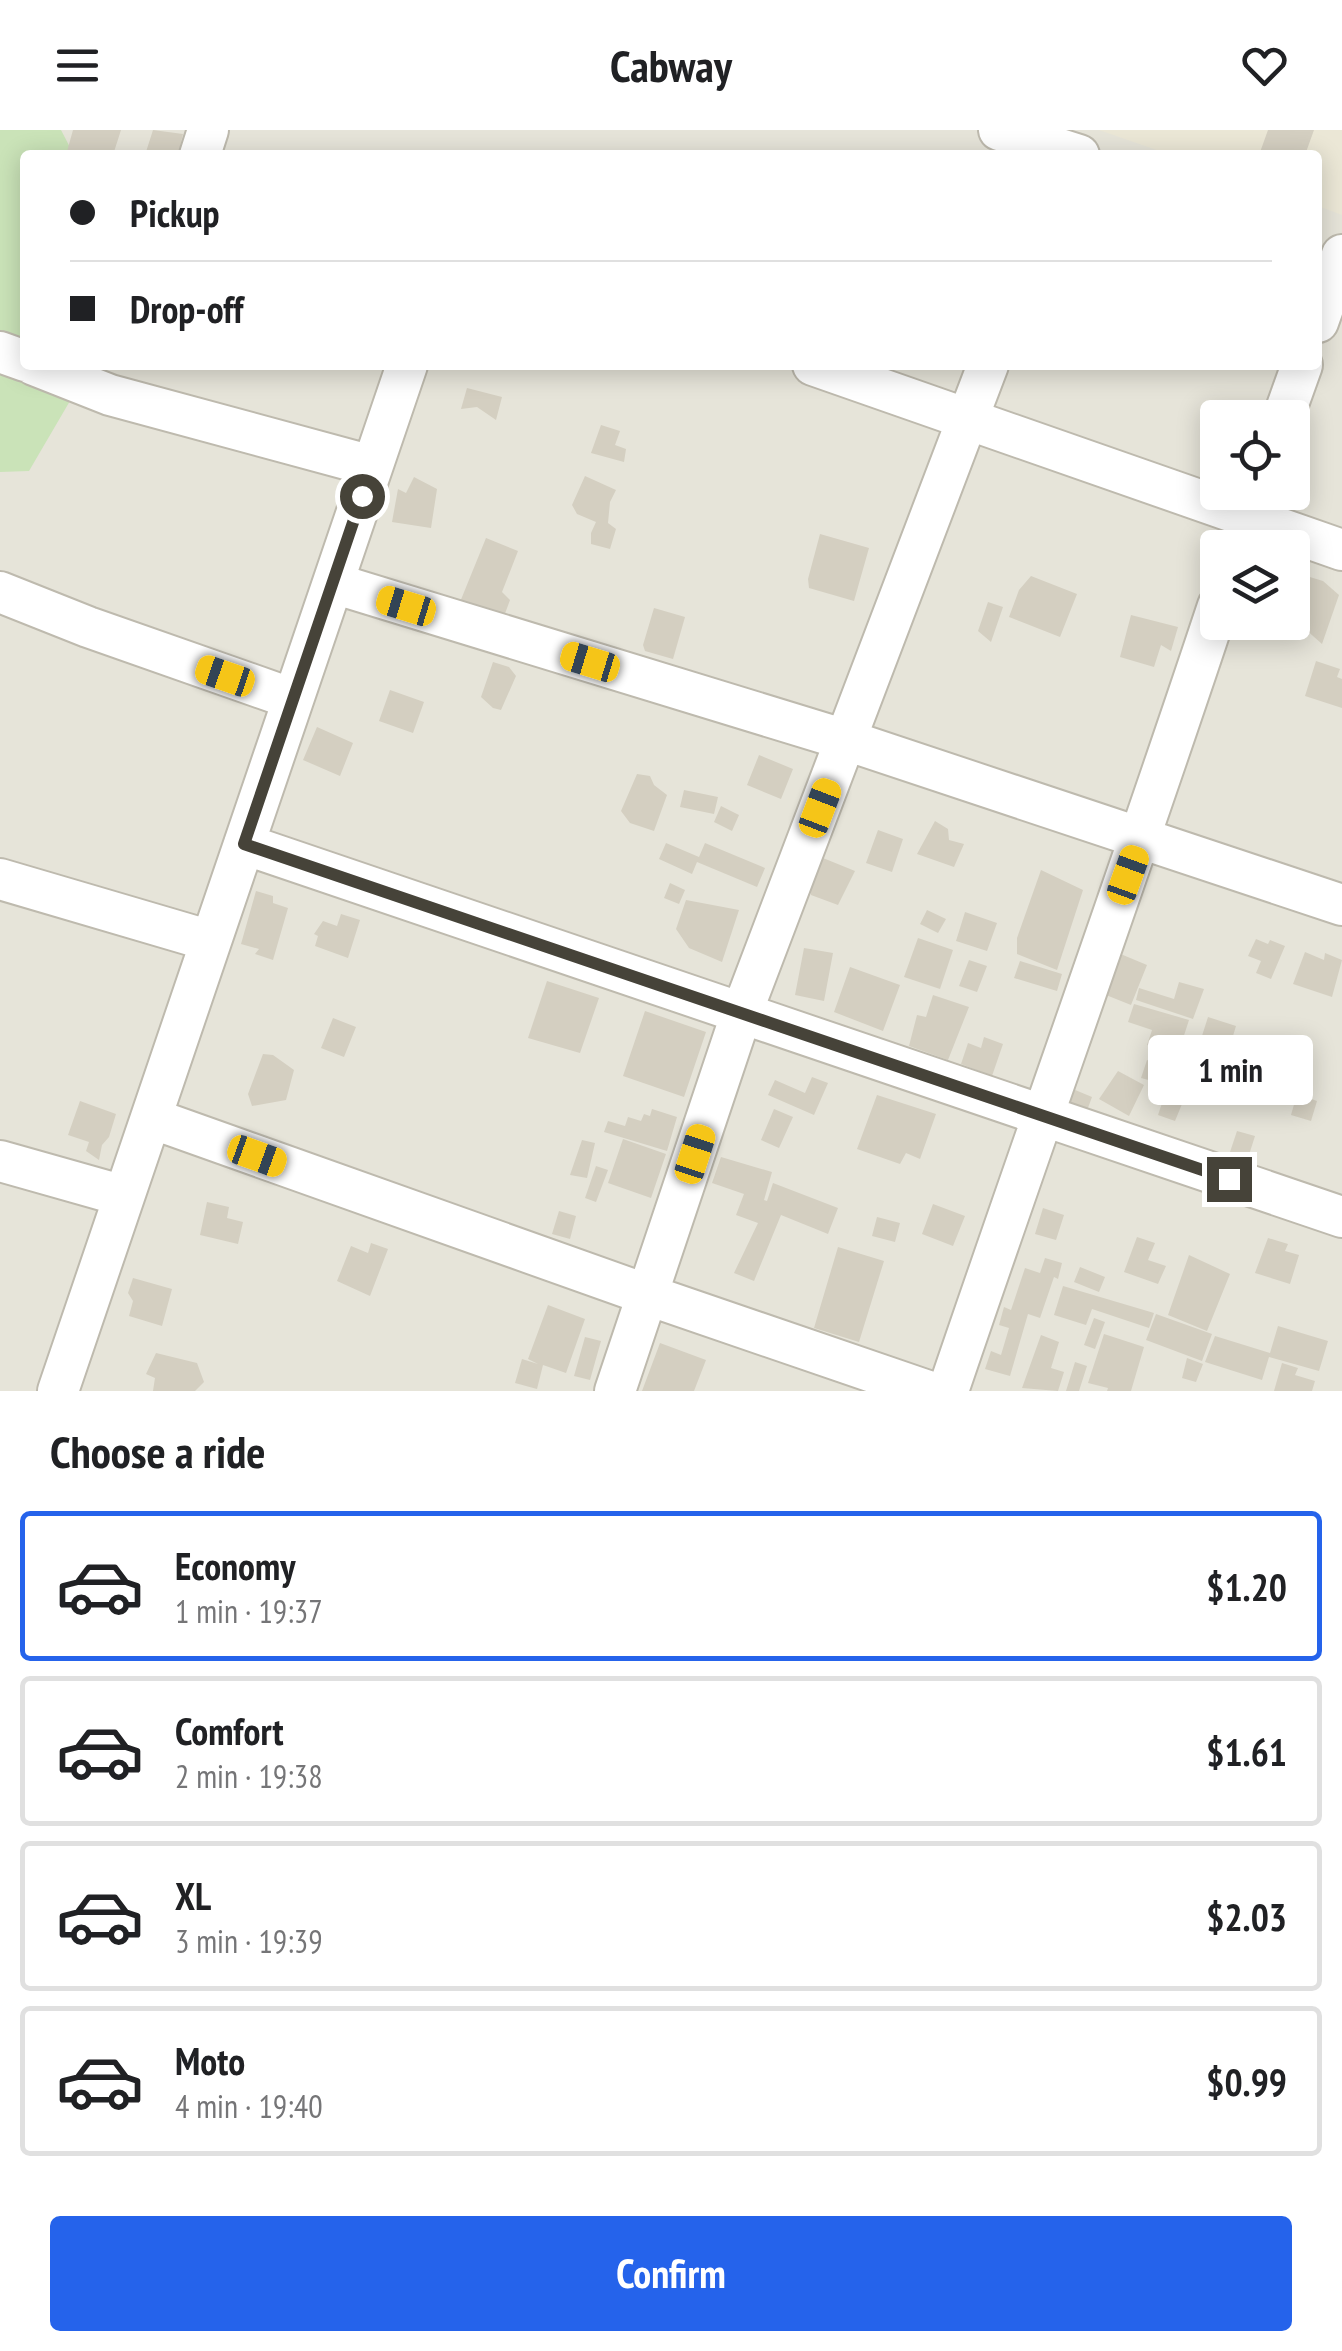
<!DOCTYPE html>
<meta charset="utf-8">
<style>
body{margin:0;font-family:"PT Sans Narrow",sans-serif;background:#f2f2f2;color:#202124;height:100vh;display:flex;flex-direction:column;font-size:38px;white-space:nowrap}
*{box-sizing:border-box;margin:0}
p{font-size:32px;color:#757577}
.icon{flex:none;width:55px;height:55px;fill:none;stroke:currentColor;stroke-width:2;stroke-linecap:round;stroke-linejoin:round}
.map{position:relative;height:1261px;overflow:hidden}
.details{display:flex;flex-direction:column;background:#fff;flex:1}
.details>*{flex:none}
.top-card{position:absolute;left:20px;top:20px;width:1302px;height:220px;border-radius:10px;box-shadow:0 5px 25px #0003;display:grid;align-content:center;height:220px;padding:0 50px;background:#fff}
.tools{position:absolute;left:1200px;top:270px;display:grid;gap:20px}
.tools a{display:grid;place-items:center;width:110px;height:110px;border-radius:10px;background:#fff;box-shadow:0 5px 25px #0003;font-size:50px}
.end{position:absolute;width:45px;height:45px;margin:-22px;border:12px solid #464339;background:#fff;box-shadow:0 0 0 5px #fff}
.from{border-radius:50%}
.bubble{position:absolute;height:70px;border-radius:10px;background:#fff;box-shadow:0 5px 25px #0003;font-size:32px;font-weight:700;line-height:70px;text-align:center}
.car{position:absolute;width:30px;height:60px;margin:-30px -15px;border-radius:12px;box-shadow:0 0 8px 2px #0007;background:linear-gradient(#f5c518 24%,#345 0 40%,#f5c518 0 76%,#345 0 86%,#f5c518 0)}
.top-card b{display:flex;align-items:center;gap:35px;height:95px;font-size:38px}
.top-card b+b{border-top:2px solid #e0e0e0}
.top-card i{width:25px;height:25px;background:#202124}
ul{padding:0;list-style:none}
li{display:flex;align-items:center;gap:30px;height:150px;margin:0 20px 15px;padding:0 30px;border:5px solid #e0e0e0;border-radius:10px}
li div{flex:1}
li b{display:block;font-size:38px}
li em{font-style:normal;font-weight:700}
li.on{border-color:#2563eb}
li>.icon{width:90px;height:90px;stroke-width:1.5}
h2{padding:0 50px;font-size:45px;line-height:120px}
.cta{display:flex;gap:20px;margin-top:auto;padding:20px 50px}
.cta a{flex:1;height:115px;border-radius:10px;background:#2563eb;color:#fff;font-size:40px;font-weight:700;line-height:115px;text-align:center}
header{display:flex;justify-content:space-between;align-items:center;height:130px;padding:0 50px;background:#fff;font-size:45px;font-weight:700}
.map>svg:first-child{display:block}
.residential{fill:#e6e4d9;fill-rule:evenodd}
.education{fill:#ebe7d6}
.green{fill:#cae3b8}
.building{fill:#d4cfc1}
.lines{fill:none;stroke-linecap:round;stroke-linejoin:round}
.minor-casing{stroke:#bebaae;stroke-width:44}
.minor{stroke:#fff;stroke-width:40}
.route{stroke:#464339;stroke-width:12}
</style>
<header><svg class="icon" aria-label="menu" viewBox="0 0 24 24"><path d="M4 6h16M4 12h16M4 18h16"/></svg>Cabway<svg class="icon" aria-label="heart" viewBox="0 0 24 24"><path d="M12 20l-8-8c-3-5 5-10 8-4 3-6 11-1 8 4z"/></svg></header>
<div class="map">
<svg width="1342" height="1261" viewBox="0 0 1342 1261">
<rect width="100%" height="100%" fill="#f3f2ea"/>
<path class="residential" d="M 0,0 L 1342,0 L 1342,1261 L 0,1261 ZM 25,25 L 1318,25 L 1318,235 L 25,235 ZM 1218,288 L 1292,288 L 1292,362 L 1218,362 ZM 1218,418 L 1292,418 L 1292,492 L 1218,492 Z"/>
<path class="education" d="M 1099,0 L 1342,0 L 1342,85 L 1318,76 L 1318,25 L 1171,25 Z"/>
<path class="green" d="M 0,0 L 61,0 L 74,25 L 25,25 L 25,235 L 91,235 L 29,341 L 0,342 Z"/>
<path class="building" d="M 73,0 L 121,0 L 113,25 L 66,25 Z
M 153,0 L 183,4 L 178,25 L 145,25 Z
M 1268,0 L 1314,0 L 1305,25 L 1259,25 Z
M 467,258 L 502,267 L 496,290 L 477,277 L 461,279 Z
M 601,295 L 620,301 L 615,315 L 626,319 L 624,332 L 591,323 Z
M 585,346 L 616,360 L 610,372 L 608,393 L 616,399 L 610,419 L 591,414 L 591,403 L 596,392 L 577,384 L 572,375 Z
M 414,347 L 437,359 L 431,398 L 392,392 L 398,359 L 406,363 Z
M 820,404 L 869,418 L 854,471 L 809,458 L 808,449 Z
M 486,408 L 518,421 L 502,462 L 510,470 L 503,489 L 460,472 Z
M 1300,444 L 1323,451 L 1339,465 L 1322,514 L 1304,498 L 1292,495 L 1292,468 Z
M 1031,446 L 1077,464 L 1060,507 L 1009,487 L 1019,460 Z
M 988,472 L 1003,477 L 991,512 L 978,501 Z
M 654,478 L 685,487 L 673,529 L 645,521 L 643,515 Z
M 1131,485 L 1178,497 L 1171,521 L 1161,515 L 1154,537 L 1120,527 Z
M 1316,531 L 1340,539 L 1337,547 L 1342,549 L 1342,578 L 1305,566 Z
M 493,532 L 509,537 L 516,546 L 501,580 L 493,578 L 481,567 Z
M 390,560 L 424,572 L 413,603 L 379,591 Z
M 317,597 L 353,613 L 340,646 L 303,630 Z
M 759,625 L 793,639 L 781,669 L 747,655 Z
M 637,644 L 650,646 L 654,655 L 667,665 L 654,701 L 630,693 L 621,681 Z
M 684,660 L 718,667 L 714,684 L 680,677 Z
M 721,676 L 739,685 L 732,701 L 714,692 Z
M 935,691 L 948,699 L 949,710 L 964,714 L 954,737 L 917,724 Z
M 878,700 L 903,709 L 892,742 L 866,733 Z
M 666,713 L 699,727 L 705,713 L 765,738 L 757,757 L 697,732 L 692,744 L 659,729 Z
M 823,728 L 855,741 L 838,775 L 811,765 L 810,757 Z
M 1041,740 L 1083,760 L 1057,840 L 1017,824 L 1017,808 Z
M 670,753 L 685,760 L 679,774 L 664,768 Z
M 256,761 L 273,766 L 273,773 L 288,778 L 273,830 L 255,824 L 259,819 L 241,814 Z
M 686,770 L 739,780 L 722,832 L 689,818 L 676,799 Z
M 927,780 L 946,789 L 938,803 L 920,794 Z
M 965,782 L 997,793 L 987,821 L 956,811 Z
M 341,784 L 360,790 L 348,828 L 315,816 L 318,806 L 314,804 L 323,791 L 337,796 Z
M 918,808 L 953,820 L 940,859 L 904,847 Z
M 1256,809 L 1268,814 L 1270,810 L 1285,816 L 1271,849 L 1256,843 L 1261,831 L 1248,826 Z
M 804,818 L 833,823 L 824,871 L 795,865 Z
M 1111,820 L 1147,835 L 1131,875 L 1096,861 Z
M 1305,822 L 1324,830 L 1325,823 L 1342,830 L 1332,867 L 1293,854 Z
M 969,830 L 987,836 L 977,862 L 959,856 Z
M 1020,831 L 1062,844 L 1057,861 L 1014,848 Z
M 850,837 L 900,855 L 883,901 L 834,882 Z
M 547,851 L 599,868 L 580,923 L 528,908 Z
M 1179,852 L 1204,859 L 1193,889 L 1136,870 L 1139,858 L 1174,869 Z
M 933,865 L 969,877 L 948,930 L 909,916 L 917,885 L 926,887 Z
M 1134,874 L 1189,890 L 1178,924 L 1147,915 L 1152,900 L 1128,892 Z
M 645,881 L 706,902 L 684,967 L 623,946 Z
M 1208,887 L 1236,896 L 1233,906 L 1246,910 L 1243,921 L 1201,909 Z
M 333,888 L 356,897 L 344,927 L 321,918 Z
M 984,907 L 1003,914 L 992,946 L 961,934 L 968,913 L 981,918 Z
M 1197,910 L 1221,918 L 1216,933 L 1192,924 Z
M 1179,922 L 1193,926 L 1183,961 L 1166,956 Z
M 263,924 L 273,925 L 294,940 L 286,970 L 252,976 L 248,964 Z
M 1147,930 L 1167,936 L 1160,953 L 1141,948 Z
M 1118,941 L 1144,955 L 1129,986 L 1099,969 Z
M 812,947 L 828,953 L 814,985 L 768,965 L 775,950 L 805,963 Z
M 1068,957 L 1092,967 L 1085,986 L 1060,976 Z
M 1297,964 L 1317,971 L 1311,991 L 1291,985 Z
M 877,965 L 936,984 L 920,1029 L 906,1023 L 900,1034 L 857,1019 Z
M 1164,967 L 1182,974 L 1175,991 L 1158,985 Z
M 80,971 L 116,984 L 109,1007 L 102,1015 L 99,1030 L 86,1021 L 89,1012 L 68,1005 Z
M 652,979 L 677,987 L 667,1021 L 604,1002 L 608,991 L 625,996 L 628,987 L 641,991 L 644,984 L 650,986 Z
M 774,979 L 793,987 L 779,1018 L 761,1010 Z
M 1237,1001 L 1255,1006 L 1248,1028 L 1230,1022 Z
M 623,1009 L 666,1024 L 651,1068 L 608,1053 Z
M 582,1010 L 595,1013 L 587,1048 L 570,1045 Z
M 721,1027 L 772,1042 L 764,1070 L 767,1071 L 773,1053 L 838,1078 L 828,1104 L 781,1085 L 754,1151 L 734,1143 L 758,1093 L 736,1085 L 744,1064 L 712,1053 Z
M 596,1036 L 608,1040 L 596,1072 L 585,1068 Z
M 207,1072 L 229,1077 L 227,1088 L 243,1092 L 238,1114 L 200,1105 Z
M 933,1074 L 965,1086 L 953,1116 L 922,1104 Z
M 1043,1078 L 1064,1085 L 1056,1110 L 1035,1104 Z
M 559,1081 L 576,1086 L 570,1109 L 552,1104 Z
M 877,1087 L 900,1093 L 895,1112 L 872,1106 Z
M 1137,1107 L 1155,1113 L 1148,1130 L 1166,1136 L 1158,1154 L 1124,1142 Z
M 1268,1108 L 1288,1114 L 1285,1121 L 1299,1125 L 1290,1154 L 1255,1143 Z
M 371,1113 L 388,1119 L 370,1166 L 337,1151 L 351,1116 L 368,1123 Z
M 838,1117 L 884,1131 L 859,1212 L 814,1198 Z
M 1189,1125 L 1230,1144 L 1207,1201 L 1168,1185 Z
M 1045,1128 L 1062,1133 L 1058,1149 L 1054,1147 L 1040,1188 L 1028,1184 L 1010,1246 L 985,1239 L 991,1221 L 1001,1225 L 1009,1198 L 999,1195 L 1004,1177 L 1011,1180 L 1025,1138 L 1040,1143 Z
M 1080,1137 L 1105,1147 L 1099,1162 L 1074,1152 Z
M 133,1148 L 172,1159 L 162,1196 L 129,1186 L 133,1171 L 128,1163 Z
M 1063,1156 L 1154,1183 L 1149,1198 L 1092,1179 L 1086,1195 L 1054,1185 Z
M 548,1175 L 585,1189 L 566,1243 L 543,1235 L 537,1259 L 515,1253 L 522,1229 L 538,1234 L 528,1229 Z
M 1156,1184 L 1212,1204 L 1202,1231 L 1146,1210 Z
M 1094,1188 L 1105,1192 L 1095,1219 L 1084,1215 Z
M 1278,1196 L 1328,1211 L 1319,1241 L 1269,1227 L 1262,1250 L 1205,1232 L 1215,1206 L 1270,1223 Z
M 1104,1204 L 1144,1217 L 1131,1261 L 1107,1261 L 1108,1258 L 1088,1253 Z
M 1041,1205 L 1059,1212 L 1051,1238 L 1064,1242 L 1058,1261 L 1022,1258 Z
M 585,1207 L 601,1211 L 590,1250 L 574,1246 Z
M 660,1213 L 706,1230 L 694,1261 L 642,1261 Z
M 156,1223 L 197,1233 L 204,1252 L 195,1261 L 153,1261 L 155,1248 L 146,1244 Z
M 1187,1228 L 1203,1234 L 1196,1252 L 1182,1248 Z
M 1075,1232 L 1087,1236 L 1079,1261 L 1066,1261 Z
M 1282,1233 L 1298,1238 L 1295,1245 L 1315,1251 L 1312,1261 L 1274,1261 Z"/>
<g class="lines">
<g class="minor-casing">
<path id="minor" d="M 999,0 L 1079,25
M 200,25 L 208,0
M 1318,192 L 1342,125
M 0,222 L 25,231
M 34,235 L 110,265 L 372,336
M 813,235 L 1342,420
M 1283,288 L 1302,235
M 333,453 L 846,610 L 1342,775
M 0,462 L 88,497 L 293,569
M 244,714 L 1342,1087
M 0,749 L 211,811
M 151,988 L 648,1165 L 928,1261
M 0,1031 L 124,1066
M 58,1261 L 407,235
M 615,1261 L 742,882 L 988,235
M 948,1261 C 1037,999 1131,739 1218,476"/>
</g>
<use href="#minor" class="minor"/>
</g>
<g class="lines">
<path class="route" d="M 362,366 L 244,714 L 1229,1049"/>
</g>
</svg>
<div class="tools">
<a><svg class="icon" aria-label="locate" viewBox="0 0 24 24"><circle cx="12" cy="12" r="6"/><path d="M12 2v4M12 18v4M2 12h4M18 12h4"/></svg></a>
<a><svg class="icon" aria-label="layers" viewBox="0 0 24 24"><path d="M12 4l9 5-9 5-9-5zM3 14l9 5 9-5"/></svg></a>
</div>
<i class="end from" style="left:362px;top:366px"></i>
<i class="end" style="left:1229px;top:1049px"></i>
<div class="bubble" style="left:1148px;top:905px;width:165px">1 min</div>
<i class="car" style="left:406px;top:476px;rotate:287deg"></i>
<i class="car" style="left:590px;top:532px;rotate:287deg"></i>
<i class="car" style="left:225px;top:546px;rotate:289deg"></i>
<i class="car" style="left:820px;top:678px;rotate:21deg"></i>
<i class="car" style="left:1128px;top:745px;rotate:20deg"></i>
<i class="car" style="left:695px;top:1024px;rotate:18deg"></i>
<i class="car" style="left:257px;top:1026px;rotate:110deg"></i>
<div class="top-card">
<b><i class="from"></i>Pickup</b>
<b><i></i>Drop-off</b>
</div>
</div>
<section class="details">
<h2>Choose a ride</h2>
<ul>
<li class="on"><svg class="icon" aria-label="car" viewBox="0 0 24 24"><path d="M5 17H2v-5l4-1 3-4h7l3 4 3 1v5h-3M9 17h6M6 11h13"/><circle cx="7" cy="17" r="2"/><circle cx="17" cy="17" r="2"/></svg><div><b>Economy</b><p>1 min · 19:37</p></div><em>$1.20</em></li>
<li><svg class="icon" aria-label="car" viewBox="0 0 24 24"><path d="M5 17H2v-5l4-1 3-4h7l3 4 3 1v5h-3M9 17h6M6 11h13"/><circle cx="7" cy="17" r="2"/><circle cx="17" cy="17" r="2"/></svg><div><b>Comfort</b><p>2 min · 19:38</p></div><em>$1.61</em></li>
<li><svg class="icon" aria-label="car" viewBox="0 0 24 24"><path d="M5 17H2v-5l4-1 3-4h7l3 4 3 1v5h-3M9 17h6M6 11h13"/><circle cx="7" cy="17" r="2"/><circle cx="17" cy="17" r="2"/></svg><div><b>XL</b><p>3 min · 19:39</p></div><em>$2.03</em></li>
<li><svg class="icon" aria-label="car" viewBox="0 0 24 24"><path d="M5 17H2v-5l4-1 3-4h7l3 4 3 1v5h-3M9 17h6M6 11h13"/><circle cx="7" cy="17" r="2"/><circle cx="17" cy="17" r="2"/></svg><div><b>Moto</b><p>4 min · 19:40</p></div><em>$0.99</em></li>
</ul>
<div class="cta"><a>Confirm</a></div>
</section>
